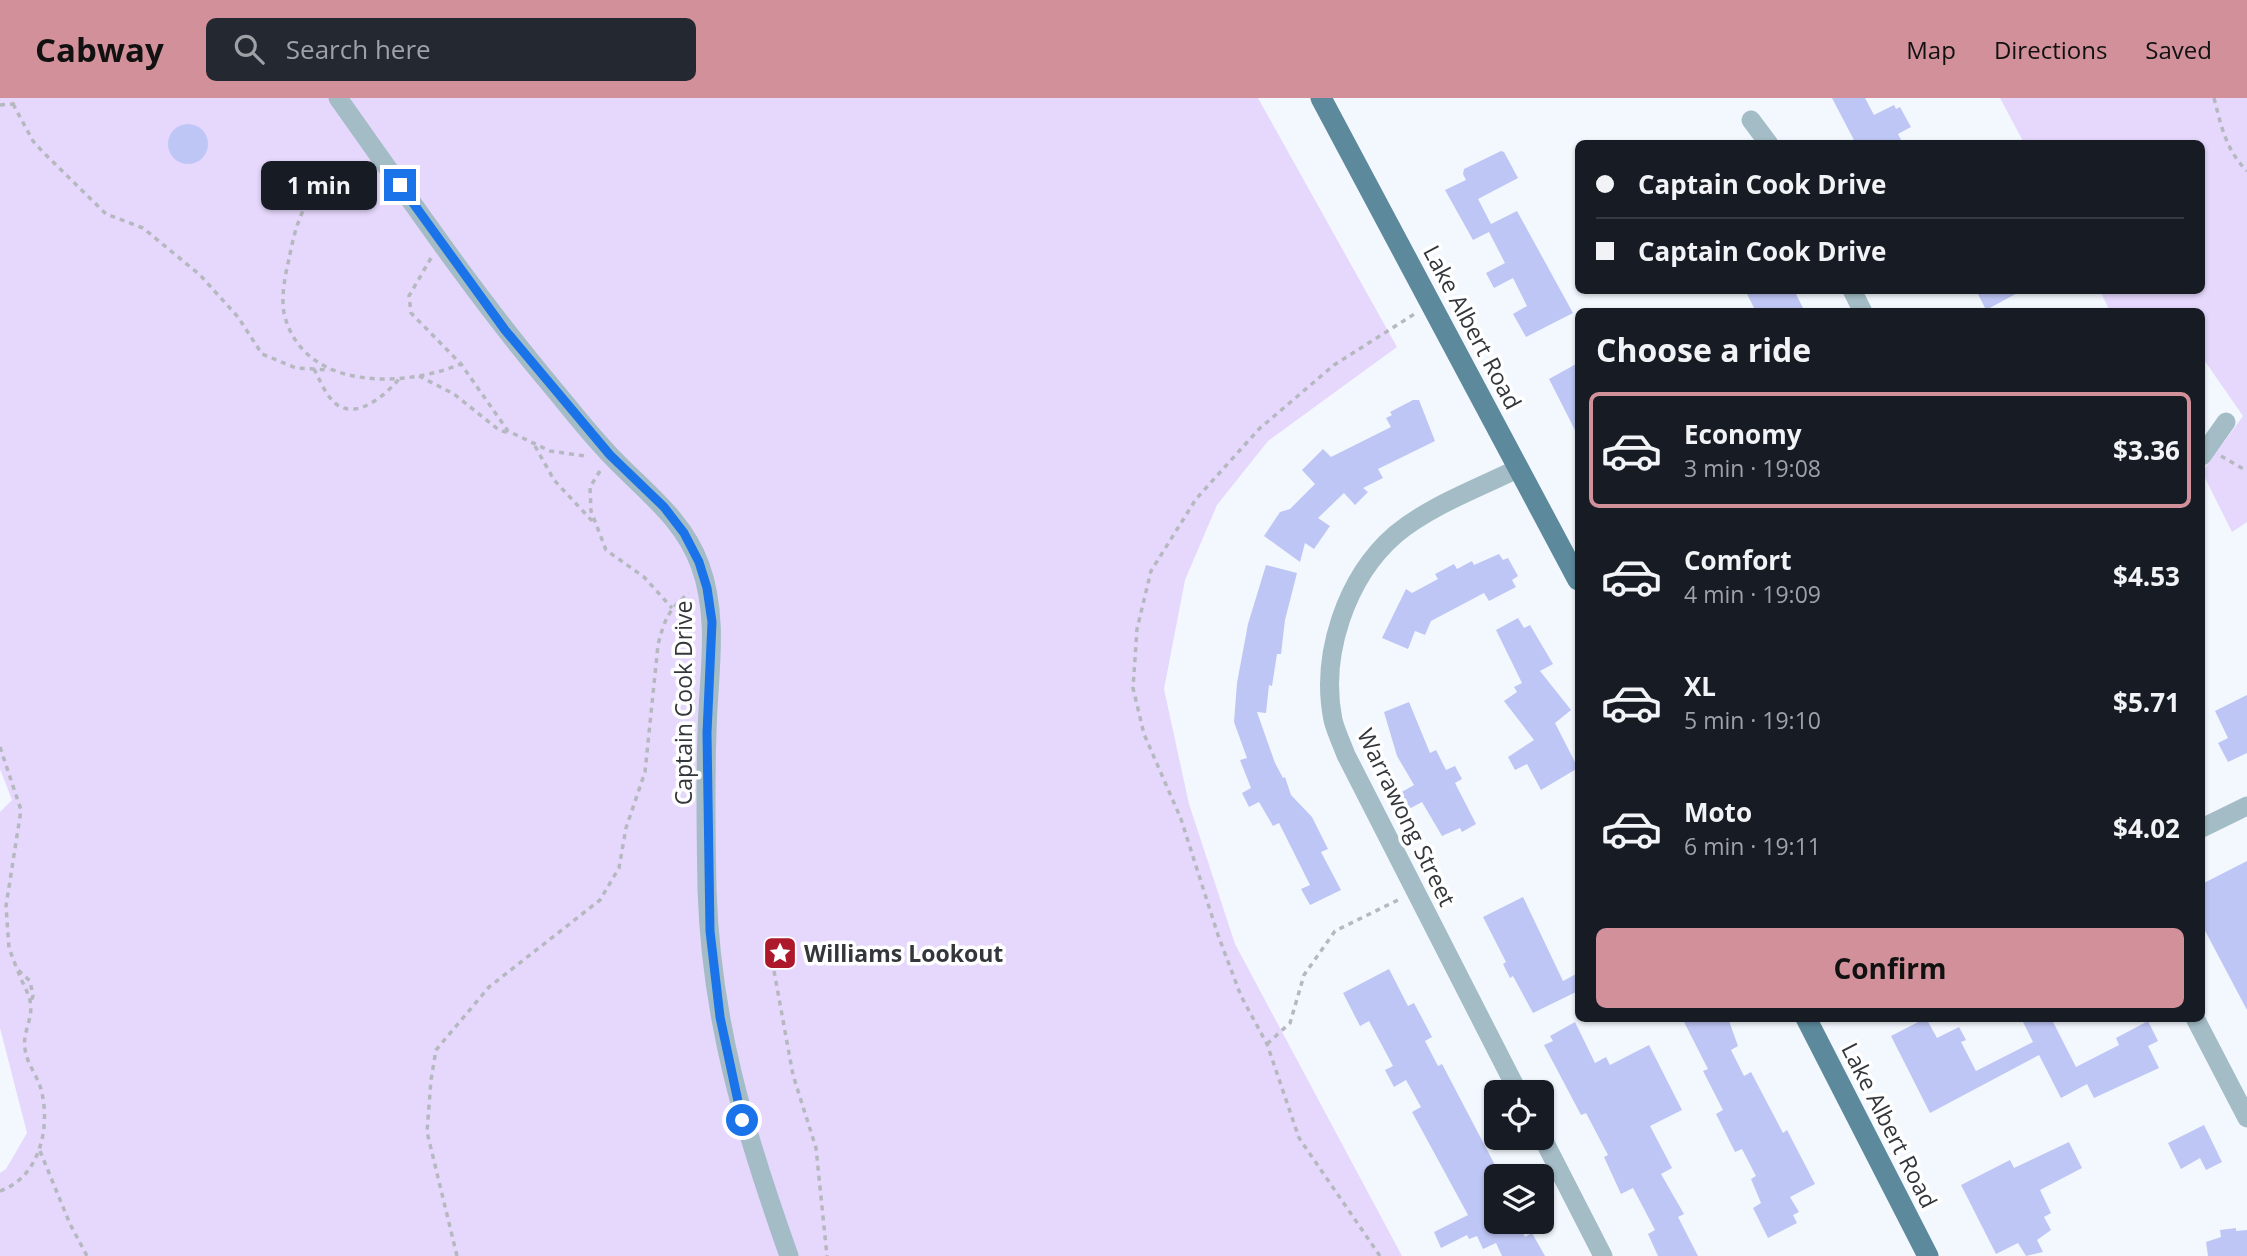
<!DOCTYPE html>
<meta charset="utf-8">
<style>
body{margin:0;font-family:"Open Sans",sans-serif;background:#242831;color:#f1f3f6;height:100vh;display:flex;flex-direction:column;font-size:26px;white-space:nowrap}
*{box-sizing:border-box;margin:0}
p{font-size:23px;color:#9ea1a6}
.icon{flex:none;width:38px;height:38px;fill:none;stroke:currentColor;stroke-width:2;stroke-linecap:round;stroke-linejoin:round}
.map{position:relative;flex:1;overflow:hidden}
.panel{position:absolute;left:1575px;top:210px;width:630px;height:714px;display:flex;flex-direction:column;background:#171b24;border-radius:10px;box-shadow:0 2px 5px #0004}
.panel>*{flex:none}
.top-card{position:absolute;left:1575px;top:42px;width:630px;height:154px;border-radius:10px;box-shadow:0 2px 5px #0004;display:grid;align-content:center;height:154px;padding:0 21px;background:#171b24}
.fabs{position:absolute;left:1484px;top:982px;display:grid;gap:14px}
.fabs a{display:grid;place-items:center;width:70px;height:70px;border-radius:10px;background:#171b24;box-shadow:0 2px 5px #0004;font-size:35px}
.end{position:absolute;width:32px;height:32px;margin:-16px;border:9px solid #1a73e8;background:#fff;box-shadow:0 0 0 4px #fff}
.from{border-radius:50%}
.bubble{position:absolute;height:49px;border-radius:10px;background:#171b24;box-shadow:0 2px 5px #0004;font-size:23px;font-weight:700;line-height:49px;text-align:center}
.top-card b{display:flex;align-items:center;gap:24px;height:66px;font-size:26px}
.top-card b+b{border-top:2px solid #363941}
.top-card i{width:18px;height:18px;background:#f1f3f6}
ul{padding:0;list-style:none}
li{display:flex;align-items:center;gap:21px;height:116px;margin:0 14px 10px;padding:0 7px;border:4px solid transparent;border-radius:10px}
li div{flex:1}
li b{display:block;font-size:26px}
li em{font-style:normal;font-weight:700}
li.active{border-color:#d2909a}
li>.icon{width:63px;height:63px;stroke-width:1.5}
h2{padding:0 21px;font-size:32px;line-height:84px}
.primary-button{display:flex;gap:14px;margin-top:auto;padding:14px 21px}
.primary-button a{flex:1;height:80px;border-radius:10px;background:#d2909a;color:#111;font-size:28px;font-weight:700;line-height:80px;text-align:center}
header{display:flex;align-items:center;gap:42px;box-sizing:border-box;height:98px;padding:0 35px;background:#d2909a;color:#111}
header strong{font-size:33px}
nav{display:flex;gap:38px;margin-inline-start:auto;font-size:24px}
.search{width:490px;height:63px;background:#242831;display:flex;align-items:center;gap:18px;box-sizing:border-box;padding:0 24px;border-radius:10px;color:#9ea1a6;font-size:26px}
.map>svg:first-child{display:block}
.green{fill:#e6d8fc}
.building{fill:#bec6f5}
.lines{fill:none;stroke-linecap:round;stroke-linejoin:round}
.path{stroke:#b5b9bf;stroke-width:3.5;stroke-dasharray:5 5;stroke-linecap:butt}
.minor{stroke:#a4bcc6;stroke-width:19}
.major{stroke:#5c899b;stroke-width:21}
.route{stroke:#1a73e8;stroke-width:9}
.labels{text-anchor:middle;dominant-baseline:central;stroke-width:7;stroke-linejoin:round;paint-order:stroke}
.street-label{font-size:23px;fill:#33363a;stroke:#fff}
.poi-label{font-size:23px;font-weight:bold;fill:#33363a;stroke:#fff;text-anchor:start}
</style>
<header>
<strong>Cabway</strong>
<div class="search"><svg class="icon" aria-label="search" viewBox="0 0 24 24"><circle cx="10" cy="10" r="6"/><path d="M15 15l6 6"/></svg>Search here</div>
<nav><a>Map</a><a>Directions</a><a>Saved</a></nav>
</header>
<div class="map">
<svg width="2247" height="1158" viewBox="0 0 2247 1158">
<rect width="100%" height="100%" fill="#f3f8fe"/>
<path class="green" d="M 0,0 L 1258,0 L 1397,249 L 1268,343 L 1217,407 L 1185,482 L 1164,591 L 1189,706 L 1235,846 L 1402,1158 L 0,1158 L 0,1075 L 6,1071 L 27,1035 L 0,930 L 0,714 L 12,702 L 0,671 Z
M 2000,0 L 2247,0 L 2247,424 L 2232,434 L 2202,374 L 2243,318 L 2202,259 L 2202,214 L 2110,213 L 2100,193 L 2202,192 L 2202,46 L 2024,45 Z"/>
<path class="building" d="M 1832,0 L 1865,0 L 1874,17 L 1894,7 L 1896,11 L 1900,9 L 1911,29 L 1898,36 L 1903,46 L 1856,46 Z
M168 46a20 20 0 1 1 40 0a20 20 0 1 1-40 0Z
M 1501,53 L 1504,54 L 1518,80 L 1478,101 L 1491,126 L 1517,113 L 1573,215 L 1526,239 L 1513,216 L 1527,208 L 1513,180 L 1494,190 L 1486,175 L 1505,165 L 1489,134 L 1473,142 L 1445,92 L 1466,82 L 1463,76 L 1464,71 Z
M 1745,192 L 1794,192 L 1805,214 L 1756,214 Z
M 1976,192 L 2023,192 L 1986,212 Z
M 1578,265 L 1578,338 L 1549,281 Z
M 1413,302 L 1419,302 L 1435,343 L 1378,371 L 1383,380 L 1363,390 L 1368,394 L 1355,407 L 1344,395 L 1318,420 L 1330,428 L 1314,451 L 1305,445 L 1300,464 L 1264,438 L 1280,414 L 1290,411 L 1315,386 L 1302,372 L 1323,351 L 1331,359 L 1391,329 L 1386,320 L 1392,317 L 1390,314 Z
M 1499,456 L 1503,462 L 1508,460 L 1518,478 L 1512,482 L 1516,489 L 1489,503 L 1484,495 L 1431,523 L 1425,537 L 1415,533 L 1408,551 L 1382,540 L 1406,491 L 1412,495 L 1438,481 L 1435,476 L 1454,466 L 1457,471 L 1472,463 L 1474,467 Z
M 1266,467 L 1297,475 L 1285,522 L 1281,556 L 1277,556 L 1272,588 L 1269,587 L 1266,615 L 1257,614 L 1275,665 L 1283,680 L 1285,679 L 1291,697 L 1312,719 L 1328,751 L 1321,754 L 1341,792 L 1310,807 L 1301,791 L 1310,787 L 1279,725 L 1273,728 L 1259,704 L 1249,709 L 1242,695 L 1251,690 L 1240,662 L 1247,660 L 1234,624 L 1237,585 L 1248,526 Z
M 1518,520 L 1524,530 L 1530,527 L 1553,566 L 1540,573 L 1571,612 L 1555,625 L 1578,670 L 1541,692 L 1527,666 L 1515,672 L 1508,659 L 1534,642 L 1504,603 L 1517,594 L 1514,589 L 1522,585 L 1496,532 Z
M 2247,597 L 2247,655 L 2228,664 L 2218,645 L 2228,640 L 2215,613 Z
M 1409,604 L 1430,655 L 1436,652 L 1446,672 L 1455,668 L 1462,681 L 1455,685 L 1476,726 L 1462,734 L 1460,730 L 1442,738 L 1422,704 L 1409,711 L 1400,695 L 1414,687 L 1397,658 L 1384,614 Z
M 2247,763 L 2247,912 L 2202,827 L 2202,786 Z
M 1523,799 L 1563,883 L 1578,875 L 1578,893 L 1533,915 L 1513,878 L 1510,880 L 1503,866 L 1506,864 L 1483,819 Z
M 1389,871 L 1408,908 L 1414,905 L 1432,939 L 1425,943 L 1438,968 L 1442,966 L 1496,1069 L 1496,1124 L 1517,1124 L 1525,1139 L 1532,1135 L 1545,1158 L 1502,1158 L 1496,1145 L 1483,1151 L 1477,1138 L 1469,1141 L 1467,1137 L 1441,1150 L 1434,1134 L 1468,1117 L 1412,1014 L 1421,1009 L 1406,982 L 1394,989 L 1385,972 L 1393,968 L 1369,923 L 1360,928 L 1343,895 Z
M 1682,920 L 1728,920 L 1738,948 L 1731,952 L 1744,978 L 1751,974 L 1783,1035 L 1787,1032 L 1815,1086 L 1790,1099 L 1799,1114 L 1793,1117 L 1797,1125 L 1768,1140 L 1753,1110 L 1761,1105 L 1751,1081 L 1756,1078 L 1742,1051 L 1735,1054 L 1716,1016 L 1723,1012 L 1703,973 L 1708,971 Z
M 1926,920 L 1937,940 L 1959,929 L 1966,942 L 1961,944 L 1976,973 L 2033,944 L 2021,920 L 2051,920 L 2076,969 L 2119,947 L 2116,940 L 2148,923 L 2158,943 L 2148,948 L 2159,970 L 2094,1000 L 2087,986 L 2061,1000 L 2039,957 L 1930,1015 L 1891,938 Z
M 1575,924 L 1595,965 L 1606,959 L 1610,967 L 1649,947 L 1682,1012 L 1650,1028 L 1672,1070 L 1661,1076 L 1684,1116 L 1678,1119 L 1698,1158 L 1658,1158 L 1648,1136 L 1655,1132 L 1633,1090 L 1621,1096 L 1604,1059 L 1608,1057 L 1586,1015 L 1581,1017 L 1544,947 L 1553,943 L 1550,938 Z
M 2204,1027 L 2222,1064 L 2206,1072 L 2200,1060 L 2181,1071 L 2168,1045 Z
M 2069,1044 L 2082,1070 L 2040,1092 L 2051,1115 L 2044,1119 L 2051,1132 L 2037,1142 L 2043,1154 L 2026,1158 L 2018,1145 L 1996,1156 L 1961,1087 L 2010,1062 L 2014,1070 Z
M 2236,1130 L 2236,1133 L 2247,1132 L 2247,1158 L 2208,1158 L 2206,1144 L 2221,1139 L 2220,1132 Z"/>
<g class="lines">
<path class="path" d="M 2214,0 C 2221,28 2226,52 2247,73
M 13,6 L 33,43 L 42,53 L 106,116 L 143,130 L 200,177 L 238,219 L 262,256 L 296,270 L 330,272
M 0,7 L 13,6 L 16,0
M 369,76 C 353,82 326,84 314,96 C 299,113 293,140 289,161 C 285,178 281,198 284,215 C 302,293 403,290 461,266
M 431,160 L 409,198 L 411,215 L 461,266 L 508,333 L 550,353 L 585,358
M 314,271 C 320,282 327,301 339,308 C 361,320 387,295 400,280
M 419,278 L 454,296 L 499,332 L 509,335
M 535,348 L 554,382 L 594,425
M 2221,358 L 2247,373
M 600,373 L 590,389 L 591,413 L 606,452 L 644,479 L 672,510
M 0,649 L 21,712 L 6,808 L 9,850 L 17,871 L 30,883 L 33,898 L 31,903
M 774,873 L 793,977 L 816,1050 L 827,1158
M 1267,946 L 1290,925 L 1304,877 L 1335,833 L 1400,801
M 40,1053 L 70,1126 L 87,1158
M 0,1093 C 40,1079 51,1029 41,991 C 37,977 27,966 25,951 C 22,934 34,920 30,903 C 28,893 21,883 18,873
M 457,1158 L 427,1034 L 431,982 L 436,952 L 489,889 L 600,802 L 619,770 L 626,730 L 645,674 L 658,547 C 664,522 669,511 689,495
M 1380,1158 L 1299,1040 L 1267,946 L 1241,898 L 1218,837 L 1181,721 L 1144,636 L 1133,590 L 1137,531 L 1151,473 L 1196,401 L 1259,331 L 1334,267 L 1416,215"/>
<path class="minor" d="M 338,0 C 405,94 469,189 543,278 C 565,304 586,332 610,357 C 643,392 683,420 700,467 C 720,522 708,578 707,635 C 705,687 706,739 707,791 C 711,924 745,1034 789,1158
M 1751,22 L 1769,46
M 1852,192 L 1863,214
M 2202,358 L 2226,324
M 2202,730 L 2247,708
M 2195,920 L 2247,1020
M 1518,994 L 1346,657 C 1342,646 1336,634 1333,622 C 1320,557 1346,479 1396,436 C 1431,407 1479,390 1519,370
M 1542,1039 L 1603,1158"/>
<path class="major" d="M 1321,0 L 1578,482
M 1806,920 L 1928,1158"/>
</g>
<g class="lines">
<path class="route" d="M 400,87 L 505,232 L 610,357 L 664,409 L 684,435 L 699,464 L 707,490 L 712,524 L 707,635 L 710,833 L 720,919 L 742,1022"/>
</g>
<defs>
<g id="sight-square" transform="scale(1.75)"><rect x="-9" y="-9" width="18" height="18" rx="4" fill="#ad182a" stroke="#fff"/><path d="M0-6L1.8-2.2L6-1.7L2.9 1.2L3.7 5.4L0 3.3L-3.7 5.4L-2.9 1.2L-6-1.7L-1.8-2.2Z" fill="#fff"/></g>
</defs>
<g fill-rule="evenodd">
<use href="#sight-square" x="780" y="855"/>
</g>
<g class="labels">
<g class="street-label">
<text transform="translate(1473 229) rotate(62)">Lake Albert Road</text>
<text transform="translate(683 605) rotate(-90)">Captain Cook Drive</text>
<text transform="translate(1407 719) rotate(64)">Warrawong Street</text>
<text transform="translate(1890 1027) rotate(63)">Lake Albert Road</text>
</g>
<g class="poi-label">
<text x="804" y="855">Williams Lookout</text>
</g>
</g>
</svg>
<div class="fabs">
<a><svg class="icon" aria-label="locate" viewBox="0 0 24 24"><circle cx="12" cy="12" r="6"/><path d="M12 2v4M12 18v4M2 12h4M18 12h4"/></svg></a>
<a><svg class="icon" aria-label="layers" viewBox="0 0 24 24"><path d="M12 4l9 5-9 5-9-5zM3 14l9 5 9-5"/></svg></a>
</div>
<i class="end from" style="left:742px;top:1022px"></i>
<i class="end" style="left:400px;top:87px"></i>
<div class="bubble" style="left:261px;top:63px;width:116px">1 min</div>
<div class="top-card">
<b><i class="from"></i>Captain Cook Drive</b>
<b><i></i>Captain Cook Drive</b>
</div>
<section class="panel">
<h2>Choose a ride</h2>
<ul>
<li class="active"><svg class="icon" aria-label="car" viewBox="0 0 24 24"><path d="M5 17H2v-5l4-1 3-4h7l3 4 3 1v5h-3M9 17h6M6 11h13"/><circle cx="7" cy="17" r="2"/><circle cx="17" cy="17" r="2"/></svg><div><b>Economy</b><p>3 min · 19:08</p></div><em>$3.36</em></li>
<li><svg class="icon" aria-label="car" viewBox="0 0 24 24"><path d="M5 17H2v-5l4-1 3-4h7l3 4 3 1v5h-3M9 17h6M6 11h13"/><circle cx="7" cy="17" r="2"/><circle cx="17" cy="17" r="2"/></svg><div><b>Comfort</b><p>4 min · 19:09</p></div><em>$4.53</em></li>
<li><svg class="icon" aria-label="car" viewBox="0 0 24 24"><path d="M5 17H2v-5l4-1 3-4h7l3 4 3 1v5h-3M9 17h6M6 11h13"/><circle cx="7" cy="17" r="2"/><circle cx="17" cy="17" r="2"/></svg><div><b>XL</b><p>5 min · 19:10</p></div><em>$5.71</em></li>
<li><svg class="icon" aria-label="car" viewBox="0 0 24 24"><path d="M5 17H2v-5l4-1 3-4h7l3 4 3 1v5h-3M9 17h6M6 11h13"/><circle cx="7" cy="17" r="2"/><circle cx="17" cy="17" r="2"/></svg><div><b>Moto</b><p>6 min · 19:11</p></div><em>$4.02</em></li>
</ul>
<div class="primary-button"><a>Confirm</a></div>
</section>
</div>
